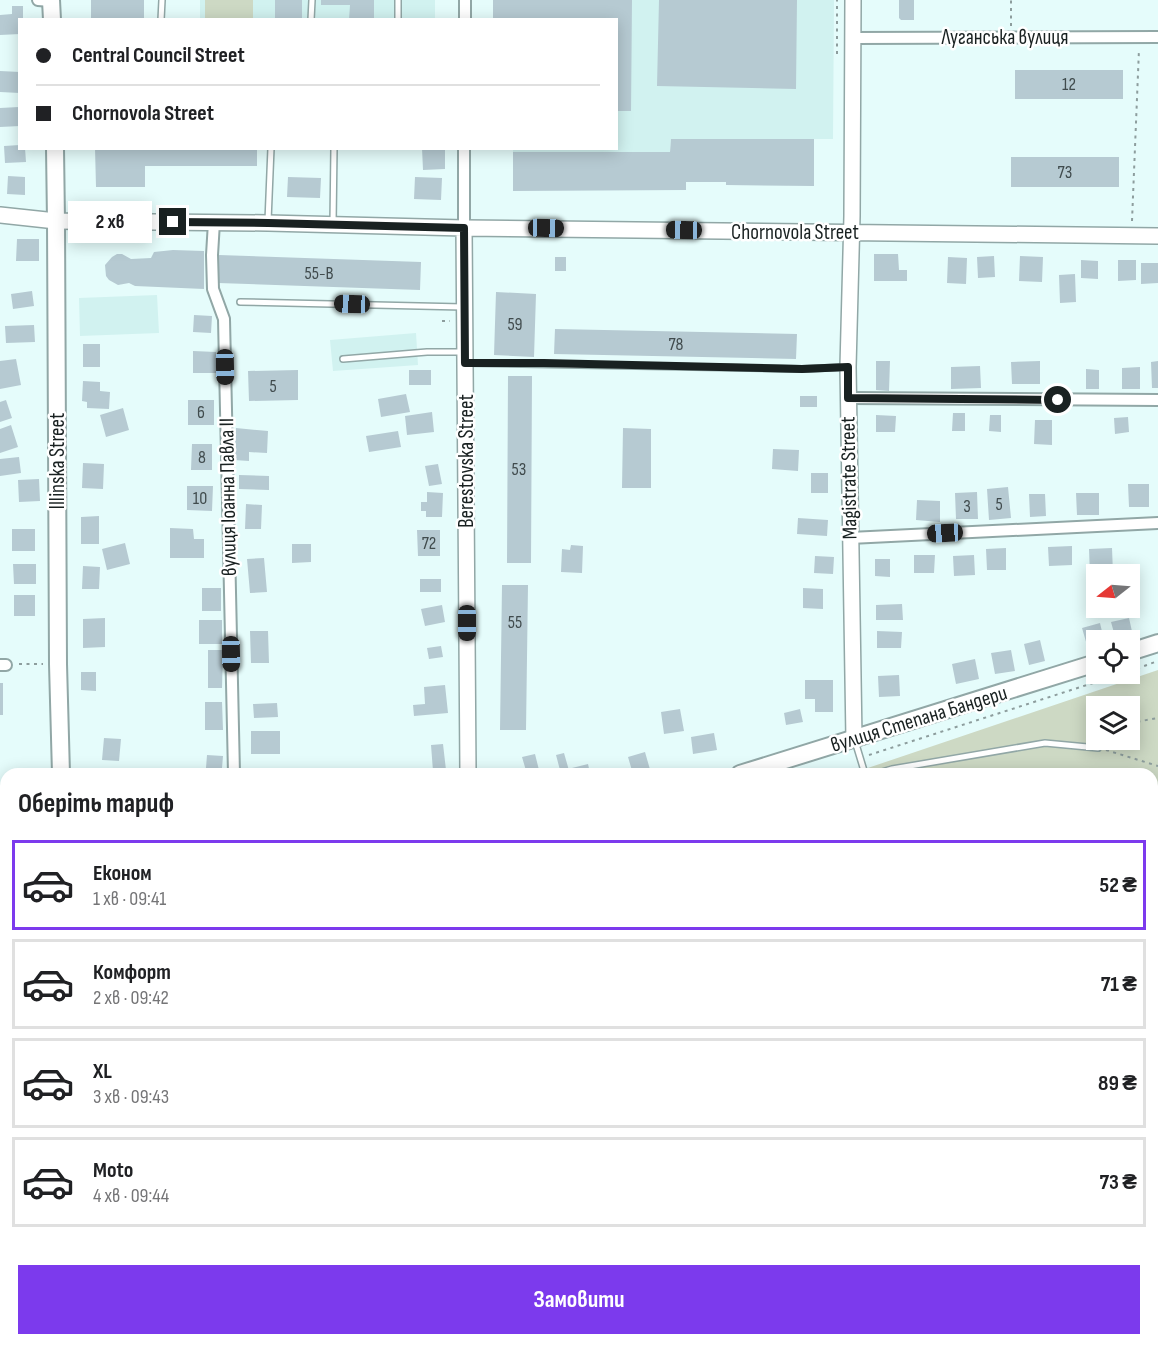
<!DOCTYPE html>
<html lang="uk">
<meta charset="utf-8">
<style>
body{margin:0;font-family:"Sofia Sans Condensed",sans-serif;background:#f2f2f2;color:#202124;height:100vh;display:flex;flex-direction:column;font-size:22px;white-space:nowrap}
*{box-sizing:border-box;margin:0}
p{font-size:20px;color:#757577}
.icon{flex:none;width:33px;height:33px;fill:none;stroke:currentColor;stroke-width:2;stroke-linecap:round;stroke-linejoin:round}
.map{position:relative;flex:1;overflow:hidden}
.details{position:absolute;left:0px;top:768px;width:1158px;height:578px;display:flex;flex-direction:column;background:#fff;border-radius:18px 18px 0 0;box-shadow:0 3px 15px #0003}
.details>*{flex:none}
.banner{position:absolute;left:18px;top:18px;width:600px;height:132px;border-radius:0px;box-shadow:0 3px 15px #0003;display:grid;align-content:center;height:132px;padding:0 18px;background:#fff}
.needle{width:39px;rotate:253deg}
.buttons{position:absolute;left:1086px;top:564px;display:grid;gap:12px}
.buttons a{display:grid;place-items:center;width:54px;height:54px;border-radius:0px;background:#fff;box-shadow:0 3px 15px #0003;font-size:30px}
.end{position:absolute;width:27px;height:27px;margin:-14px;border:8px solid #192121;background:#fff;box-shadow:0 0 0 3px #fff}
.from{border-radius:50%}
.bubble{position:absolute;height:42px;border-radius:0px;background:#fff;box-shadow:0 3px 15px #0003;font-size:20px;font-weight:700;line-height:42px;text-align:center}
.car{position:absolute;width:18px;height:36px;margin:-18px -9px;border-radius:8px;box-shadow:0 0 4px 2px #0007;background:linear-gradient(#222 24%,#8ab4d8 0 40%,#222 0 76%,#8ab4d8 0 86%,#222 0)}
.banner b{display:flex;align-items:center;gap:21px;height:57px;font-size:22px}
.banner b+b{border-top:2px solid #e0e0e0}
.banner i{width:15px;height:15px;background:#202124}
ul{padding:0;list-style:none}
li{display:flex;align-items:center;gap:18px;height:90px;margin:0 12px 9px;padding:0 6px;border:3px solid #e0e0e0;border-radius:0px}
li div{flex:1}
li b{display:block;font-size:22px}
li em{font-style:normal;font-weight:700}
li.on{border-color:#7c3aed}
li>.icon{width:54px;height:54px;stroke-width:1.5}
h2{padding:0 18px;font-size:27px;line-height:72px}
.primary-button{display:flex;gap:12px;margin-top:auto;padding:12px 18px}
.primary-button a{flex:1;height:69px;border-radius:0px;background:#7c3aed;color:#fff;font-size:24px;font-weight:700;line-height:69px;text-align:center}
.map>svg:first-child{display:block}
.built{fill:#d1f2f0}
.green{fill:#cdd9c4;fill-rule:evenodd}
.building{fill:#b6cad2}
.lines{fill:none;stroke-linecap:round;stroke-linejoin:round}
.lane-casing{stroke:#91a7a6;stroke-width:8}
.street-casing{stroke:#91a7a6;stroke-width:14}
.secondary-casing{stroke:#91a7a6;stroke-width:18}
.primary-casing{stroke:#91a7a6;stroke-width:20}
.path{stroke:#8d9d9d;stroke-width:2;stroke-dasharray:3 4.5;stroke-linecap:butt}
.lane{stroke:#fff;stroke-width:5}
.street{stroke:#fff;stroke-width:10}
.secondary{stroke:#fff;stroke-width:15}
.primary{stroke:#fff;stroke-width:16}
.route{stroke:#192121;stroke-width:8}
.labels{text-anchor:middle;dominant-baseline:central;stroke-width:5;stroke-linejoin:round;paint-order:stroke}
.number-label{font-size:18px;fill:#404b4d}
.street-label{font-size:21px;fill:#192121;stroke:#fff}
</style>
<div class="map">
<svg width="1158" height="1345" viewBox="0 0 1158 1345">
<rect width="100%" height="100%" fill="#e5fcfb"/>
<path class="built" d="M 200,0 L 435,0 L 435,19 L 200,20 Z
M 493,0 L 834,0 L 833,139 L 671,139 L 670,152 L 513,152 L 513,148 L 616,148 L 616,20 Z
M 157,295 L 159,333 L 80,336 L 79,298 Z
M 416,333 L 418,365 L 333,371 L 330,340 Z
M 1158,1259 L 1158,1345 L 1137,1345 L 1135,1340 L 1152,1340 L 1152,1261 Z"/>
<path class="green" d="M 205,0 L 253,0 L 253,19 L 205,19 Z
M 1158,670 L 1158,1259 L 1152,1261 L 1152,774 L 850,774 ZM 1096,706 L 1130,706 L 1130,740 L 1096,740 Z
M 6,1160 L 6,1309 L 0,1314 L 0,1165 Z
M 789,1340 L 1135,1340 L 1137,1345 L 791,1345 Z"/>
<path class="building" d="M 91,0 L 144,0 L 144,20 L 91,20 Z
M 275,0 L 302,0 L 302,20 L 275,20 Z
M 321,0 L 374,0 L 374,20 L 349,20 L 350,5 L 321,5 Z
M 493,0 L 632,0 L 631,111 L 616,111 L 616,20 L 493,20 Z
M 659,0 L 797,0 L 796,89 L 657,86 Z
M 899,0 L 914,0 L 914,20 L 901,20 L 899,18 Z
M 12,6 L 23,6 L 23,20 L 20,20 L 20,34 L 0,35 L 0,15 L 12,14 Z
M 1015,70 L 1123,70 L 1123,99 L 1015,99 Z
M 0,71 L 20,72 L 20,93 L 0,92 Z
M 19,107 L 20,126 L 0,127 L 0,108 Z
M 671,139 L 814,139 L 814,186 L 726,185 L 726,182 L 686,182 L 686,190 L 513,191 L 513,152 L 670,152 Z
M 20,145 L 20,148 L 25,148 L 26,162 L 5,163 L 4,146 Z
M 95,148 L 257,148 L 257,166 L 145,166 L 145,187 L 96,187 Z
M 422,148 L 445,148 L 445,169 L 423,170 Z
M 1011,157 L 1119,157 L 1119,187 L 1011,187 Z
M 8,176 L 25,177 L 25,195 L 7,194 Z
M 288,177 L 321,178 L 320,198 L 287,197 Z
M 415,177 L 442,178 L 441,200 L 414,199 Z
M 17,239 L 39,239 L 39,261 L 16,261 Z
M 173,250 L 204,251 L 204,289 L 135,286 L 129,283 L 118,285 L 109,280 L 106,276 L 105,265 L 112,257 L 117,254 L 122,254 L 131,259 L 151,258 L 154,252 Z
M 874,254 L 898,254 L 899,270 L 907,270 L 907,281 L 874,281 Z
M 219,255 L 421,262 L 420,290 L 218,283 Z
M 994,256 L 995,277 L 978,278 L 977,257 Z
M 1020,256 L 1043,257 L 1042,282 L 1019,281 Z
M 555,257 L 566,257 L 566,271 L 555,271 Z
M 948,257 L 967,258 L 966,284 L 947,283 Z
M 1081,260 L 1098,261 L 1098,279 L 1081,278 Z
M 1118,260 L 1136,260 L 1136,280 L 1118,281 Z
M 1141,263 L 1158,263 L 1158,283 L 1141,284 Z
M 1075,274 L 1076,302 L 1060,303 L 1059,275 Z
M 32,291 L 34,306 L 13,309 L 11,294 Z
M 496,292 L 536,294 L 534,357 L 494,355 Z
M 194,315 L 212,316 L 211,333 L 193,332 Z
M 34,325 L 35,342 L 6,343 L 5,326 Z
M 555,329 L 797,334 L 796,359 L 554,354 Z
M 83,344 L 100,344 L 100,367 L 83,367 Z
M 193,351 L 216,352 L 216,373 L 193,373 Z
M 16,359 L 21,385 L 0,389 L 0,361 Z
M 876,361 L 890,361 L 889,391 L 876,390 Z
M 1040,361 L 1040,384 L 1012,384 L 1011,362 Z
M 1158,361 L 1158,388 L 1152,388 L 1151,362 Z
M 980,366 L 981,388 L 951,389 L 951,367 Z
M 1140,367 L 1140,389 L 1122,389 L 1122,368 Z
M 1086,369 L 1099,370 L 1099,389 L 1086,389 Z
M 298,370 L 298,400 L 249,401 L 248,371 Z
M 409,370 L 431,370 L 431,385 L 409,385 Z
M 508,376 L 532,376 L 531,563 L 507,563 Z
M 83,381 L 100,382 L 100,391 L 110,392 L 109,409 L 87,408 L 87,402 L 82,401 Z
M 406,394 L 410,412 L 381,417 L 378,399 Z
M 800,396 L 817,396 L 817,407 L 800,407 Z
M 6,400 L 12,418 L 0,422 L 0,402 Z
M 188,400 L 214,400 L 214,425 L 188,425 Z
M 123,408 L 129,430 L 106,437 L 100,415 Z
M 432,412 L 434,432 L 407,435 L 405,416 Z
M 953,413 L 965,413 L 965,431 L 952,431 Z
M 876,415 L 896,416 L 895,432 L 876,432 Z
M 990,415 L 1001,415 L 1001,432 L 989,431 Z
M 1128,417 L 1129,432 L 1115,434 L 1114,418 Z
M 1035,420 L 1052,420 L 1052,445 L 1034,444 Z
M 11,425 L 18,447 L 0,453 L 0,429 Z
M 236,428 L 268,431 L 267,453 L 249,452 L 249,461 L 234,460 Z
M 623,428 L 651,429 L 651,488 L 622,488 Z
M 398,431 L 401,447 L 369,452 L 366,436 Z
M 192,444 L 212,444 L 212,470 L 191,470 Z
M 773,449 L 799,450 L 798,471 L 772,469 Z
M 19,457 L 21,473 L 0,476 L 0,459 Z
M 83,463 L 104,464 L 103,489 L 82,488 Z
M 438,464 L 442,484 L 429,486 L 425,466 Z
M 811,473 L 828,473 L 828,493 L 811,493 Z
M 239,475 L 269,476 L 269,490 L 239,489 Z
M 39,479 L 40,501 L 19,502 L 18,480 Z
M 1128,484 L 1149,484 L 1149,507 L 1129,507 Z
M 187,486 L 213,486 L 212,511 L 187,510 Z
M 1008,487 L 1011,518 L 989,520 L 987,489 Z
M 427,492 L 443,493 L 442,517 L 426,517 L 426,511 L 421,511 L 421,502 L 427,502 Z
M 977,492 L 978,519 L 956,519 L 955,493 Z
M 1076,493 L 1099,493 L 1099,515 L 1077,515 Z
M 1029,494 L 1045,494 L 1046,516 L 1030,517 Z
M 917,500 L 940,501 L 940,522 L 916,520 Z
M 246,504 L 262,505 L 261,529 L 245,529 Z
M 99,516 L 99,544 L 81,544 L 81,517 Z
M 798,518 L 828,520 L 827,536 L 797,534 Z
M 170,528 L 193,529 L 194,539 L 204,539 L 204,558 L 170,558 Z
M 12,529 L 35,529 L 35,551 L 12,551 Z
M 417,530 L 440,530 L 440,556 L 418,556 Z
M 125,543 L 130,564 L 107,570 L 102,549 Z
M 292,544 L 311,544 L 311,562 L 292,563 Z
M 571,545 L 583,546 L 582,573 L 561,572 L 562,549 L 570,550 Z
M 1072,546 L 1072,565 L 1049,566 L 1048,547 Z
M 1006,548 L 1006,570 L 987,570 L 986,549 Z
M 1112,548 L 1113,574 L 1090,575 L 1089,549 Z
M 914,555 L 935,555 L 934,573 L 914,573 Z
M 974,555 L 975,575 L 954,576 L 953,556 Z
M 815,556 L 834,557 L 833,574 L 814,573 Z
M 264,558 L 267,592 L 250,593 L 247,559 Z
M 875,559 L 890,559 L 890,577 L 875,576 Z
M 13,564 L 36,564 L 36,584 L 14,584 Z
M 83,566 L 100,567 L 99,589 L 82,589 Z
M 420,579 L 441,579 L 441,592 L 420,592 Z
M 502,585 L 528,585 L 526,730 L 500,730 Z
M 202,588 L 221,588 L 221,611 L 202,611 Z
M 803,588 L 823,589 L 823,609 L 803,608 Z
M 14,595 L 35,595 L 35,616 L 14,616 Z
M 902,604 L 903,620 L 876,620 L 876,605 Z
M 442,605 L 445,622 L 425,626 L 421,609 Z
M 105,618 L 105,647 L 83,648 L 83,619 Z
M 1129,618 L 1133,636 L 1116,640 L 1111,622 Z
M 199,620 L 222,620 L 222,644 L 199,644 Z
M 1100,623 L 1104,640 L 1096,640 L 1096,650 L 1089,652 L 1082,628 Z
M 250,631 L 268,631 L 269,663 L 251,663 Z
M 877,631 L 902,632 L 901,648 L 877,648 Z
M 1040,640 L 1045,661 L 1029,665 L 1024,644 Z
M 441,646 L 443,657 L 429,659 L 427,648 Z
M 208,650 L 223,650 L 222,688 L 208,688 Z
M 1011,650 L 1015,671 L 995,674 L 991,653 Z
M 975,659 L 979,679 L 956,684 L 952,664 Z
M 81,672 L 96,672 L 96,691 L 81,690 Z
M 899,675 L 900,696 L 879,697 L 878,676 Z
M 805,680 L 833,680 L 833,712 L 815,712 L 815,699 L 805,699 Z
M 0,683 L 3,683 L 3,715 L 0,715 Z
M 445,685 L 448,713 L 414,716 L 413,705 L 425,704 L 424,687 Z
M 205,702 L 222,702 L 223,730 L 205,730 Z
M 277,703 L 278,717 L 254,718 L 253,704 Z
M 680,709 L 684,731 L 664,734 L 661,712 Z
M 800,709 L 803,722 L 786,725 L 784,713 Z
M 251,731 L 280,731 L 280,754 L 251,754 Z
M 714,733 L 717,750 L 693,754 L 691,737 Z
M 104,738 L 121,739 L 119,761 L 102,760 Z
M 443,744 L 446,770 L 433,771 L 431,745 Z
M 645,752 L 651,773 L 633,774 L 628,757 Z
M 564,753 L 570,774 L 547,774 L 560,770 L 556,755 Z
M 535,754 L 540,774 L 527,774 L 522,757 Z
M 207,755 L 223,756 L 222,768 L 206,768 Z
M 588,764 L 590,773 L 607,768 L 608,774 L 574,774 L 572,768 Z
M 0,994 L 6,997 L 2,1007 L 6,1009 L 6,1010 L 0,1024 Z
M 3,1091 L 6,1094 L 6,1112 L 0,1117 L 0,1093 Z
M 379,1340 L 399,1340 L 403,1345 L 383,1345 Z
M 457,1340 L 476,1340 L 476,1345 L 457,1345 Z
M 753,1340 L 760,1340 L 761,1345 L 742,1345 L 742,1341 Z"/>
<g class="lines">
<g class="lane-casing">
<path id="lane" d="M 398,0 L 398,20
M 161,20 L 162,0
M 311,20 L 312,0
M 268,221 L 271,148
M 333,223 L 334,148
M 240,302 L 463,307
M 343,359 L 427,352 L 463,352
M 466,363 L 802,369 L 847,367
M 855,741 L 865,774
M 875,774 L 892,769 L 1045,743 L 1098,748
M 1152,1288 L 1158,1286
M 1152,1290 L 1158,1311"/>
</g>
<g class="street-casing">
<path id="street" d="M 38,0 L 51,1
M 465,0 L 465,20
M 853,38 L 1158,37
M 214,222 L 212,255 L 213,289 L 224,319 L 234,774
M 464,228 L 464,148
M 848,398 L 1158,400
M 850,538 L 1158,523
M 0,665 L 6,665
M 774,1340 L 775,1345
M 160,1345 L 168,1340
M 432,1345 L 439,1340"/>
</g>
<g class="secondary-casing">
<path id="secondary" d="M 853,0 L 852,216 L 848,367 L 854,739
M 0,215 L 56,221 L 268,223 L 464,228 L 1158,236
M 464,228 L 468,774
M 576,1340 L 578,1345"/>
</g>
<g class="primary-casing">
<path id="primary" d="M 51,0 L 52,20
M 55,148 L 56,221 L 58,664 L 61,774
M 1130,652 L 1158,643
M 740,774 L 1096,663
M 0,1150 L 6,1145
M 0,1330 L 6,1325"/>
</g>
<path class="path" d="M 1011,26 L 1011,0
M 837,54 L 837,0
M 1132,221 L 1139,49
M 442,321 L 450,321
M 19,664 L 43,664
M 1130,671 L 1158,661
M 1130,723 L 1158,718
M 1087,739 L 1090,733 L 1096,732
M 1106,750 L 1158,766
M 869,755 L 1121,674
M 1152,872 L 1158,872
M 0,944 L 6,947
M 1152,993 L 1158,991
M 1152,1047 L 1158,1049
M 1102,1340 L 1110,1345
M 36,1345 L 43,1340"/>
<use href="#lane" class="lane"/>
<use href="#street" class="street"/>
<use href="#secondary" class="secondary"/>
<use href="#primary" class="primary"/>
</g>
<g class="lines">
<path class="route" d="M 173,222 L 268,223 L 464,228 L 465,363 L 544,363 L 802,369 L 848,367 L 848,398 L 1058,400"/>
</g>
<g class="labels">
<g class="number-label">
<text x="1069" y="84">12</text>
<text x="1065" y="172">73</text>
<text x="319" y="273">55-В</text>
<text x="515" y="324">59</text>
<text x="676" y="344">78</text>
<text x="273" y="386">5</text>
<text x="201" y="412">6</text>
<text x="202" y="457">8</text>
<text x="519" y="469">53</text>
<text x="200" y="498">10</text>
<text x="999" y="504">5</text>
<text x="967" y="506">3</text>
<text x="429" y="543">72</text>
<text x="515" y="622">55</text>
</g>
<g class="street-label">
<text x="1005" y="37">Луганська вулиця</text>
<text x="795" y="232">Chornovola Street</text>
<text transform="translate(57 461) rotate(-90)">Illinska Street</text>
<text transform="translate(466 461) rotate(-90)">Berestovska Street</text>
<text transform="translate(849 478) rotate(-91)">Magistrate Street</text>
<text transform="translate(228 497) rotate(-91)">вулиця Іоанна Павла II</text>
<text transform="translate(919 719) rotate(-17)">вулиця Степана Бандери</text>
</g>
</g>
</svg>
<div class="buttons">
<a><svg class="needle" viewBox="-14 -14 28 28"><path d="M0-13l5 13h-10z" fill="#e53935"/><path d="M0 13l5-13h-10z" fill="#757577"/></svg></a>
<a><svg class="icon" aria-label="locate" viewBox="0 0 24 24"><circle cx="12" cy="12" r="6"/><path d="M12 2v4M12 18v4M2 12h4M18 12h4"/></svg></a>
<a><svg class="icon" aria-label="layers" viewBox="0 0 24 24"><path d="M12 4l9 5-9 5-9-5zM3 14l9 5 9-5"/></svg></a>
</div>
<i class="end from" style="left:1058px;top:400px"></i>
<i class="end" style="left:173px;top:222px"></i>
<div class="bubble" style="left:68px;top:201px;width:84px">2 хв</div>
<i class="car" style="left:546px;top:228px;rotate:91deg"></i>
<i class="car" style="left:684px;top:230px;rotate:271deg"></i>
<i class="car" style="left:352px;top:304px;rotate:272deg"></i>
<i class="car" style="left:225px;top:367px;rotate:179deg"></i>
<i class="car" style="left:945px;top:533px;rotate:267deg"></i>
<i class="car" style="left:467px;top:623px;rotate:180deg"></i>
<i class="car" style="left:231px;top:654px;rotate:179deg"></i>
<div class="banner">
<b><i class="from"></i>Central Council Street</b>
<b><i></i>Chornovola Street</b>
</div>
<section class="details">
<h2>Оберіть тариф</h2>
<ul>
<li class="on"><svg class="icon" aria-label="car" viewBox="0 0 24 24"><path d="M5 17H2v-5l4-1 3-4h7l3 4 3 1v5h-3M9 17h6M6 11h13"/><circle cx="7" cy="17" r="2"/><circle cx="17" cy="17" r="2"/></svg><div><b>Економ</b><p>1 хв · 09:41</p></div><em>52 ₴</em></li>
<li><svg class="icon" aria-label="car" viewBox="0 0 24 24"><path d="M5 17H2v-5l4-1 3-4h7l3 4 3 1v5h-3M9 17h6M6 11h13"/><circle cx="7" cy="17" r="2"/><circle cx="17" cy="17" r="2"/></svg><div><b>Комфорт</b><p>2 хв · 09:42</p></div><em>71 ₴</em></li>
<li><svg class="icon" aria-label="car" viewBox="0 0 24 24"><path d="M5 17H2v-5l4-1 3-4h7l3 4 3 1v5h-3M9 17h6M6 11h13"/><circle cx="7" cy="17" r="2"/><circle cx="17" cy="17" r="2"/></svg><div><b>XL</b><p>3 хв · 09:43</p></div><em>89 ₴</em></li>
<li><svg class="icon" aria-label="car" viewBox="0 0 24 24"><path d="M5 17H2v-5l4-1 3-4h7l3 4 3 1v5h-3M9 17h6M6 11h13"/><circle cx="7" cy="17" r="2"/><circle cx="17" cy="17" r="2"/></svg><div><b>Moto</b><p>4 хв · 09:44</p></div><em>73 ₴</em></li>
</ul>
<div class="primary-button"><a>Замовити</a></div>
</section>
</div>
